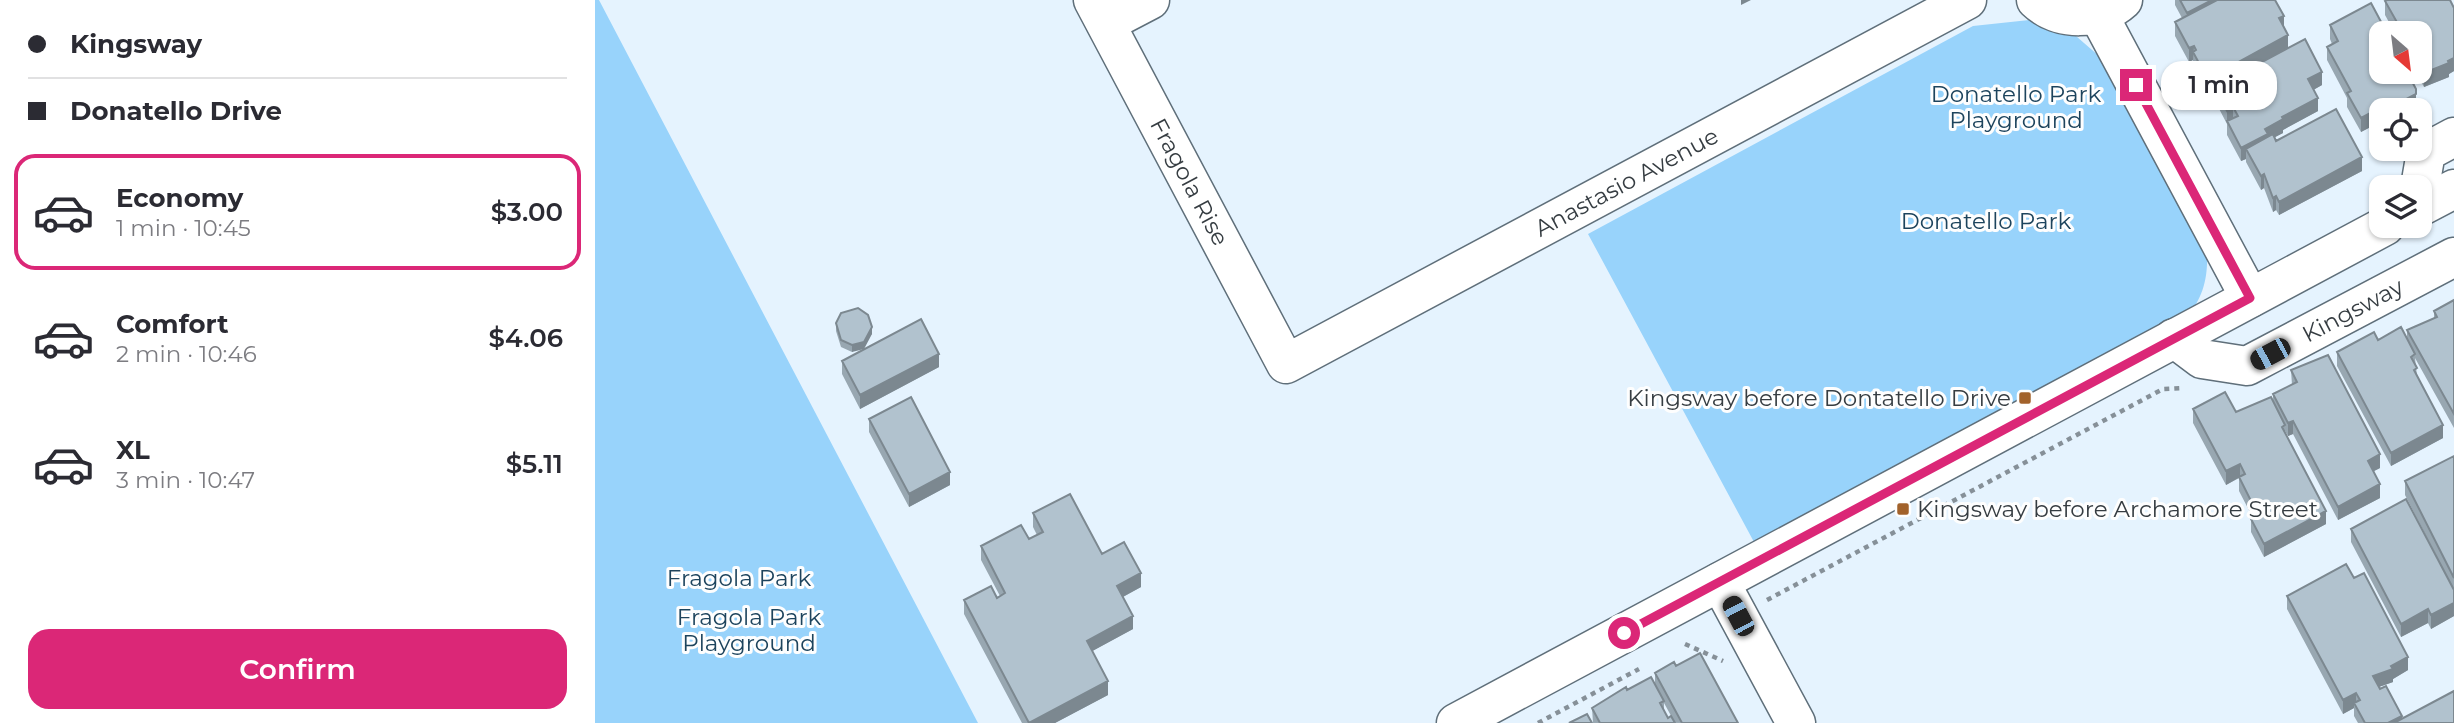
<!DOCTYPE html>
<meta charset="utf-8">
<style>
body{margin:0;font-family:Montserrat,sans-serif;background:#f7f7f7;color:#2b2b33;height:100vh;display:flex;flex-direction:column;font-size:26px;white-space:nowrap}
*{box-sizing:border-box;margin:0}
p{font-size:23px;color:#7c7c81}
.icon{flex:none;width:38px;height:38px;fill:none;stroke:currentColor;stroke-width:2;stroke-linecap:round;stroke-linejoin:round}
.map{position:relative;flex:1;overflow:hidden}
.drawer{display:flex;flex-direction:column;background:#fff;width:595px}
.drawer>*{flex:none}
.banner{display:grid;align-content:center;height:154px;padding:0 28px;background:#fff}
.needle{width:46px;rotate:152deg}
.buttons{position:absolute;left:1774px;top:21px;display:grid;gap:14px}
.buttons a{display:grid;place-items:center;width:63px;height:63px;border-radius:14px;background:#fff;box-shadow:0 2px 5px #0004;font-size:35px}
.end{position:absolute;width:32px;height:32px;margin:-16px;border:9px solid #db2777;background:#fff;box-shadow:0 0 0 4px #fff}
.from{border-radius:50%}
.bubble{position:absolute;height:49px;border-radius:21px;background:#fff;box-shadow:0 2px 5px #0004;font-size:23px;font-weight:600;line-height:49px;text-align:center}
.car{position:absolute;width:21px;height:42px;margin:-21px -10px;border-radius:9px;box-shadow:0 0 5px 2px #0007;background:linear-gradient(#222 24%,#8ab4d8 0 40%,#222 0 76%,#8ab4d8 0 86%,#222 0)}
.banner b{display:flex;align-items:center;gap:24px;height:66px;font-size:26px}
.banner b+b{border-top:2px solid #e1e1e2}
.banner i{width:18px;height:18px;background:#2b2b33}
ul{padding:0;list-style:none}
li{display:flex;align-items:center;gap:21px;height:116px;margin:0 14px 10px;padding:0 14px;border:4px solid transparent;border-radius:21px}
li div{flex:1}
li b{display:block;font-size:26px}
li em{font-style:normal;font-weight:600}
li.current{border-color:#db2777}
li>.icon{width:63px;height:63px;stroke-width:1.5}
.action{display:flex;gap:14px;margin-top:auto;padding:14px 28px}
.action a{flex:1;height:80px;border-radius:21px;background:#db2777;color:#fff;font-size:28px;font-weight:600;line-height:80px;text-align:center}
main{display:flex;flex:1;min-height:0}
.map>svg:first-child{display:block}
.green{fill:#98d3fb}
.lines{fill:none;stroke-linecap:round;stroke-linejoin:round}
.minor-casing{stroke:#5f6f7a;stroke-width:41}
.path{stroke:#869098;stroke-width:4.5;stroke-dasharray:5 5;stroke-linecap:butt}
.minor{stroke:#fff;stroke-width:38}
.wall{fill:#98a7b1}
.shaded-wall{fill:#7c8890}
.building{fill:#b1c2ce;stroke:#7c8890;stroke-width:2}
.route{stroke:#db2777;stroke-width:9}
.poi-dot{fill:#a2622b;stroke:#fefefe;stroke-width:2.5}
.labels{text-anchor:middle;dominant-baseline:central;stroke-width:6;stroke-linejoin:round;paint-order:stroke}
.park-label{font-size:23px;fill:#1d445d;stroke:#fefefe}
.street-label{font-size:23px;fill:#363d42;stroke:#fefefe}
.poi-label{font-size:23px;fill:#363d42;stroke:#fefefe;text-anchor:end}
</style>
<main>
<section class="drawer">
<div class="banner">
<b><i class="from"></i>Kingsway</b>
<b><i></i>Donatello Drive</b>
</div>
<ul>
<li class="current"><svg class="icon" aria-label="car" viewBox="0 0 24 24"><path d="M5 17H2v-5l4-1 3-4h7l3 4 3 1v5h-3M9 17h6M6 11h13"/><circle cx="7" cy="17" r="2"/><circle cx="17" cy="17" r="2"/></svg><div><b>Economy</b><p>1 min · 10:45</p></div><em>$3.00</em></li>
<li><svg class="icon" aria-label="car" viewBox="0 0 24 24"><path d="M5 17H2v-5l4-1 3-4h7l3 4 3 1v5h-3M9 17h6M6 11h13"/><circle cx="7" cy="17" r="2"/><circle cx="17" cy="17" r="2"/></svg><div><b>Comfort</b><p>2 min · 10:46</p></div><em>$4.06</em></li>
<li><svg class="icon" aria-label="car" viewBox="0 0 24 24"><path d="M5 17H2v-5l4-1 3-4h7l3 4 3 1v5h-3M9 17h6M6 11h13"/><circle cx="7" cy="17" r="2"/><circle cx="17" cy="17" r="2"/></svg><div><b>XL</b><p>3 min · 10:47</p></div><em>$5.11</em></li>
</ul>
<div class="action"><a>Confirm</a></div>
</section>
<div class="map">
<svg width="1859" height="723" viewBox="0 0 1859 723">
<rect width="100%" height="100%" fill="#e5f3fe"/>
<path class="green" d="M 0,0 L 4,0 L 383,723 L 0,723 Z
M 1444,19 L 1474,30 L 1504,56 L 1612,253 C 1613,279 1608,298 1591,318 L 1159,542 L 993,234 L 1378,26 Z"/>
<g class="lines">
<g class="minor-casing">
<g id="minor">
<path id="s1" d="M 498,0 L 691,364 L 1372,0"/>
<path d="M 1441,0 C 1464,22 1505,21 1528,0"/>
<path d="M 1503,14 L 1655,298"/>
<path d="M 511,23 L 555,0"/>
<path d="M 1825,187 L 1831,152 L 1859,137"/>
<path d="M 1825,207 L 1859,189"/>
<path id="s2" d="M 1579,338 L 1607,359 L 1652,366 L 1859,257"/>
<path d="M 1125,582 L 1201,723"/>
<path d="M 861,723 L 1790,226"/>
</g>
</g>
<path class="path" d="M 1172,600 L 1568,389 L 1587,388
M 1090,644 L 1128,661
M 943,723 L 1044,669"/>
<use href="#minor" class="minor"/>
</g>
<path class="wall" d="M 1580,0 L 1680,0 L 1689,26 L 1693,48 L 1727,85 L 1718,90 L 1723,111 L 1688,130 L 1688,133 L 1679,137 L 1681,141 L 1767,171 L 1684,215 L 1681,210 L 1678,212 L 1669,188 L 1666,190 L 1651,162 L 1651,159 L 1646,161 L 1632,135 L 1632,124 L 1620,101 L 1620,88 L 1612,92 L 1598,65 L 1598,60 L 1594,62 L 1580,36 L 1580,22 L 1587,18 L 1580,5 Z
M 1792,0 L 1855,0 L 1859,8 L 1859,71 L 1854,74 L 1854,77 L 1829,87 L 1821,72 L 1825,72 L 1825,33 L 1800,33 L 1790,15 L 1790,1 Z
M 1735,25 L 1821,102 L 1821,107 L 1815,110 L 1787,110 L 1787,121 L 1766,132 L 1752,107 L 1752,98 L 1732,60 L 1732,47 L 1737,44 L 1735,39 Z
M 1859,300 L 1859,428 L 1820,358 L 1822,376 L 1848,438 L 1796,466 L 1742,366 L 1742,352 L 1783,340 L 1812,339 L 1812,330 L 1839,318 L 1839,311 Z
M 241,323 L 277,334 L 257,352 L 246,347 L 241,331 Z
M 247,361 L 344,367 L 265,409 L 247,374 Z
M 1696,370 L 1785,468 L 1779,471 L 1785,498 L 1743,520 L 1698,434 L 1693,436 L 1690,431 L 1690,434 L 1731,524 L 1669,557 L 1656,532 L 1656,519 L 1658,518 L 1644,491 L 1644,478 L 1631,485 L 1598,423 L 1598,409 L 1641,412 L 1678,402 L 1678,394 L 1697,385 Z
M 274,419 L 355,485 L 314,507 L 274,432 Z
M 1859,456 L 1859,616 L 1836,629 L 1833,623 L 1806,637 L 1756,542 L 1756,529 L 1841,555 L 1810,495 L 1810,481 Z
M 438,513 L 507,554 L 546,587 L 528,597 L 538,629 L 497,651 L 513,695 L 460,723 L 427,723 L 369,614 L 369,600 L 402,598 L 405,596 L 386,560 L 386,546 L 434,539 L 442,535 L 438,527 Z
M 1759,578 L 1813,670 L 1798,679 L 1798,682 L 1784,687 L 1807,719 L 1859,723 L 1763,723 L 1759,716 L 1759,708 L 1748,714 L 1692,609 L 1692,596 Z
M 1081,666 L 1143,723 L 1080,723 L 1069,703 L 1069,711 L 1073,718 L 1080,723 L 998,723 L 997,708 L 1032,690 L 1060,684 L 1060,673 Z"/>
<path class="shaded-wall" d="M 1146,0 L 1156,0 L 1146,5 Z
M 1617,0 L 1633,0 L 1592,27 L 1592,13 Z
M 1689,16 L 1689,29 L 1684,18 Z
M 1693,35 L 1693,49 L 1624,93 L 1624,80 L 1640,64 Z
M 1599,46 L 1598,60 L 1594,62 L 1594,48 Z
M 1859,58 L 1859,71 L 1854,74 L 1854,77 L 1829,87 L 1829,73 Z
M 1727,72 L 1727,85 L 1713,93 L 1713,79 Z
M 1621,73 L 1621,87 L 1612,92 L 1612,78 Z
M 1821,89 L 1821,107 L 1815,110 L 1802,110 L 1802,104 Z
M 1723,98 L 1723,111 L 1688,130 L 1688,133 L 1673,141 L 1651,149 L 1651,159 L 1646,161 L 1646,148 L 1687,117 Z
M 1800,100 L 1800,110 L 1787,110 L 1787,121 L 1766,132 L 1766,118 Z
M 1638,107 L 1638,121 L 1632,121 L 1632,124 L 1632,111 Z
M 1767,157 L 1767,171 L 1684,215 L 1684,202 Z
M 1669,174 L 1669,188 L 1666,190 L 1666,176 Z
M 1681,196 L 1681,210 L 1678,212 L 1678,198 Z
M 277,327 L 277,334 L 269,349 L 257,352 L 257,345 Z
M 344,354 L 344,367 L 265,409 L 265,395 Z
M 1698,421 L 1698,434 L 1693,436 L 1693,423 Z
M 1848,425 L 1848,438 L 1796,466 L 1796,453 Z
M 1785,454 L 1785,468 L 1773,474 L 1773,461 Z
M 1645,464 L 1645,477 L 1631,485 L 1631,471 Z
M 355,472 L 355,485 L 314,507 L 314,494 Z
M 1785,484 L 1785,498 L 1743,520 L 1743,507 Z
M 1665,504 L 1665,518 L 1659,521 L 1659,507 Z
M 1731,511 L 1731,524 L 1669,557 L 1669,544 Z
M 546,573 L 546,587 L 522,600 L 522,586 Z
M 1859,603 L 1859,616 L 1836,629 L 1836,615 Z
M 1833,609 L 1833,623 L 1806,637 L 1806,624 Z
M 538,616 L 538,629 L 492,654 L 492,641 Z
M 1813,657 L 1813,670 L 1798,679 L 1798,682 L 1778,689 L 1778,676 Z
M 513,681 L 513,695 L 460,723 L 434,723 Z
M 1761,693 L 1761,707 L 1759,703 L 1759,708 L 1748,714 L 1748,700 Z
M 1807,716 L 1807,723 L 1793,723 Z"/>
<path class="building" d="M 1585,0 L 1617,0 L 1592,13 Z
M 1622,0 L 1680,0 L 1689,16 L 1684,18 L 1693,35 L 1640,64 L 1643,70 L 1624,80 L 1621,73 L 1612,78 L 1598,52 L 1601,50 L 1599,46 L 1594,48 L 1580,22 Z
M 1792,0 L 1855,0 L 1859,8 L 1859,58 L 1853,61 L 1854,63 L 1829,73 L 1825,66 L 1825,33 L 1808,33 L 1790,1 Z
M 1776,3 L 1792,33 L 1787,33 L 1787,72 L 1812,72 L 1821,89 L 1821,94 L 1802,104 L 1800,100 L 1766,118 L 1752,93 L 1756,91 L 1732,47 L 1743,41 L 1735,25 Z
M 1710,39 L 1727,72 L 1713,79 L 1723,98 L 1687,117 L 1688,119 L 1670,129 L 1673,134 L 1646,148 L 1632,121 L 1643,116 L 1638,107 L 1632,111 L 1620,87 Z
M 1741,109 L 1767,157 L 1684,202 L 1681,196 L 1678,198 L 1669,174 L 1666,176 L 1651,149 L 1678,134 L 1681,141 Z
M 1859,300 L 1859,414 L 1812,330 L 1842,317 L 1839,311 Z
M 263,308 L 273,315 L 277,327 L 269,342 L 257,345 L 246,340 L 241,323 L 246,313 Z
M 326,319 L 344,354 L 265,395 L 247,361 Z
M 1806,327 L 1820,354 L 1816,357 L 1822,368 L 1819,370 L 1848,425 L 1796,453 L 1742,352 L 1779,332 L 1783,340 Z
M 1733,355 L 1785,454 L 1773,461 L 1785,484 L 1743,507 L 1698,421 L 1693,423 L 1678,394 L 1702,382 L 1696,370 Z
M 1630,392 L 1641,412 L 1676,397 L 1690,425 L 1687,427 L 1731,511 L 1669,544 L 1656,519 L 1669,512 L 1665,504 L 1659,507 L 1644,477 L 1650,474 L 1645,464 L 1631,471 L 1598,409 Z
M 316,397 L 355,472 L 314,494 L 274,419 Z
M 1859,456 L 1859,578 L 1810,481 Z
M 475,494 L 507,554 L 529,542 L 546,573 L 522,586 L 538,616 L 492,641 L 513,681 L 434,723 L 369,600 L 396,586 L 402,598 L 410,593 L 386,546 L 426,525 L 434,539 L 448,532 L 438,513 Z
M 1811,499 L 1859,590 L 1859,603 L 1836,615 L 1833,609 L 1806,624 L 1756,529 Z
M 1751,564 L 1759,578 L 1769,573 L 1813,657 L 1796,666 L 1798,669 L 1778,676 L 1785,689 L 1791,686 L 1807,716 L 1793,723 L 1770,723 L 1759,703 L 1765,700 L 1761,693 L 1748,700 L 1692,596 Z
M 1105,653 L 1143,723 L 1087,723 L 1060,673 L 1079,662 L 1081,666 Z
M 1056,677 L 1069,701 L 1065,703 L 1073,718 L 1076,716 L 1080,723 L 1005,723 L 997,708 L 1031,687 L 1032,690 Z
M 1859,691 L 1859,723 L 1799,723 Z
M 992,714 L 997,723 L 974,723 Z"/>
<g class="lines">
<path class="route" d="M 1029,633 L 1655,298 L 1541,85"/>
</g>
<g class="poi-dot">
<rect x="1423" y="391" width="14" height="14" rx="3.5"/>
<rect x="1301" y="502" width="14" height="14" rx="3.5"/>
</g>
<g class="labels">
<g class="park-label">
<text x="1421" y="94">Donatello Park<tspan x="1421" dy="26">Playground</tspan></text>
<text x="1391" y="221">Donatello Park</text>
<text x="144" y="578">Fragola Park</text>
<text x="154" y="617">Fragola Park<tspan x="154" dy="26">Playground</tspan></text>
</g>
<g class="street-label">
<text stroke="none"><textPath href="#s1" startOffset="206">Fragola Rise</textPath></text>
<text stroke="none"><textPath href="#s1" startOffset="798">Anastasio Avenue</textPath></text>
<text stroke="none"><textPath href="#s2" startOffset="200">Kingsway</textPath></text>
</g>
<g class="poi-label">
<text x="1416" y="398">Kingsway before Dontatello Drive</text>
<text x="1322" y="509" text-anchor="start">Kingsway before Archamore Street</text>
</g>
</g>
</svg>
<div class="buttons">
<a><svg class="needle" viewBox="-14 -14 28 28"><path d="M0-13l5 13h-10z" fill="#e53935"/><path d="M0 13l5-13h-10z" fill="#7c7c81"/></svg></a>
<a><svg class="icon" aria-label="locate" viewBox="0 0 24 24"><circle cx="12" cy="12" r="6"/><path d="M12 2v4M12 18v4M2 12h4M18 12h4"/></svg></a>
<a><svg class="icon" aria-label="layers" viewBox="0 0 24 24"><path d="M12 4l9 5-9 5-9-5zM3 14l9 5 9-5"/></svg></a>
</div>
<i class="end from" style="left:1029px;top:633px"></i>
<i class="end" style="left:1541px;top:85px"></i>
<div class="bubble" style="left:1566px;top:61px;width:116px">1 min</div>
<i class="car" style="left:1675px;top:354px;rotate:242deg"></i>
<i class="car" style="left:1143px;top:616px;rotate:332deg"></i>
</div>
</main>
